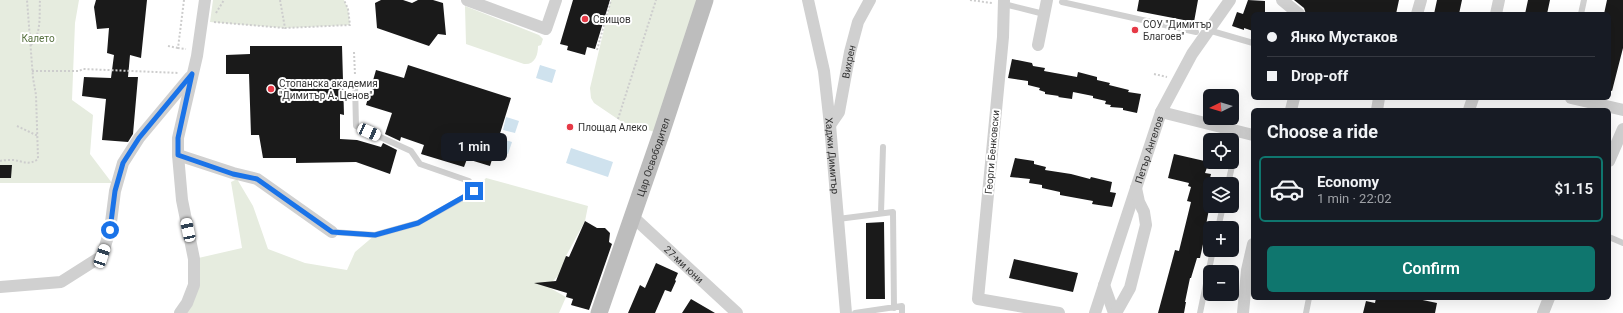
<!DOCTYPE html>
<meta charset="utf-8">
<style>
body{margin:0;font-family:Roboto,sans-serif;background:#20242c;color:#f1f3f6;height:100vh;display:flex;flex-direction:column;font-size:15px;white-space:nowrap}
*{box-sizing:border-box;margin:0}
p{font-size:13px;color:#9ea1a6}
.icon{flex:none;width:22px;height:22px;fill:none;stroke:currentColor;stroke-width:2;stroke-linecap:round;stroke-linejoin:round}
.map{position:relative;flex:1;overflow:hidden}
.drawer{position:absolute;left:1251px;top:108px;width:360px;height:192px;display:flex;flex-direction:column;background:#171b24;border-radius:6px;box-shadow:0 4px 16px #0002}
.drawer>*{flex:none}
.hud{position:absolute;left:1251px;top:12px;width:360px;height:88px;border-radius:6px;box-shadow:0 4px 16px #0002;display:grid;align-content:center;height:88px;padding:0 16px;background:#171b24}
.needle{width:26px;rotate:265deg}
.controls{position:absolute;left:1203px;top:89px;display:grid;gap:8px}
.controls a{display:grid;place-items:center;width:36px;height:36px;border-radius:6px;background:#171b24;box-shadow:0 4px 16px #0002;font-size:20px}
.end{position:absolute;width:18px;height:18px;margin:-9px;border:5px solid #1a73e8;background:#fff;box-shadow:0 0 0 2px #fff}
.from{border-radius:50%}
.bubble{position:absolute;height:28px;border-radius:6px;background:#171b24;box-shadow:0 4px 16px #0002;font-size:13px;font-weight:600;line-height:28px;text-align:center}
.car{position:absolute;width:12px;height:24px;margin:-12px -6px;border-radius:5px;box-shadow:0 0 3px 1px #0007;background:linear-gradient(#fff 24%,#345 0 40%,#fff 0 76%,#345 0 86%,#fff 0)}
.hud b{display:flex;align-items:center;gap:14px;height:38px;font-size:15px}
.hud b+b{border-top:1px solid #363941}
.hud i{width:10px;height:10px;background:#f1f3f6}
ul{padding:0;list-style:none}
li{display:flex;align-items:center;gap:12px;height:66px;margin:0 8px 6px;padding:0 8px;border:2px solid transparent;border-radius:6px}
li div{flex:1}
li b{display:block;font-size:15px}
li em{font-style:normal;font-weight:600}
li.selected{border-color:#0f766e}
li>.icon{width:36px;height:36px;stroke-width:1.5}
h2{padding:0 16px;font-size:18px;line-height:48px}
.primary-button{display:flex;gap:8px;margin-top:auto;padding:8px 16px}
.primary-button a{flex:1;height:46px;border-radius:6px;background:#0f766e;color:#fff;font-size:16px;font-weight:600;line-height:46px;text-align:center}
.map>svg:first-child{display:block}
.green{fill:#e6ecdf}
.water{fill:#cfe2ee}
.building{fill:#1a1a1a}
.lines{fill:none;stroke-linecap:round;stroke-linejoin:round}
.path{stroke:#cdcdcd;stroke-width:2;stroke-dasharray:2 2;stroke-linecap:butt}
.lane{stroke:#d0d0d0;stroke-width:6}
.street{stroke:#d0d0d0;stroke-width:12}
.secondary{stroke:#bdbdbd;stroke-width:17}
.route{stroke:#1a73e8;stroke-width:5}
.poi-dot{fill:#e63946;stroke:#fff;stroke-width:1.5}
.labels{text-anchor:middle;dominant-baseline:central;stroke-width:4;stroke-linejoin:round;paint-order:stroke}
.poi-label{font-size:10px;fill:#333;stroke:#fff;text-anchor:start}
.park-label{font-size:10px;fill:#56703f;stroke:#fff}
.street-label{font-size:10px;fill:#333;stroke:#fff}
</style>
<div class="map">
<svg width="1623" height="313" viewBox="0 0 1623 313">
<rect width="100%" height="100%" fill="#fff"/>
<path class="green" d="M 0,0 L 79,0 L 75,23 L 72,100 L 93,115 L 90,154 L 112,183 L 0,183 Z
M 213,0 L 344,0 L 348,9 L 350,25 L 285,28 L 210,22 Z
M 611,0 L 702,0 L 661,134 L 622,122 L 594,103 L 591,98 L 590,88 Z
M 465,6 L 539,35 L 543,39 L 541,45 L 538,46 C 538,55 535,65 524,64 L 466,44 Z
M 486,178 L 588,206 L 585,221 L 566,256 L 563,271 L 553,281 L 550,288 L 566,297 L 559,313 L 184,313 L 194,259 L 242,248 L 231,182 L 237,179 L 253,206 L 268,249 L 305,263 L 347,270 L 355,252 L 375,235 L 418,223 L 475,191 Z"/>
<path class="water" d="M 540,65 L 556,70 L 552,83 L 536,78 Z
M 506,117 L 519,121 L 515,133 L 503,130 Z
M 499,138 L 512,142 L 508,154 L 496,150 Z
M 571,148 L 613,162 L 608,177 L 566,163 Z"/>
<path class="building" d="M 96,0 L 147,0 L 141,58 L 130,55 L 128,77 L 138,77 L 133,134 L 128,142 L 102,140 L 106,99 L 82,96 L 84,77 L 111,78 L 114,55 L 107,53 L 109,28 L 97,29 L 94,7 Z
M 381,0 L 403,0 L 412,3 L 418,0 L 433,0 L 443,3 L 446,35 L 438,34 L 429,46 L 377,28 L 375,3 Z
M 573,0 L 610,0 L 595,49 L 587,47 L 585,55 L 567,50 L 568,46 L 560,44 Z
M 1139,0 L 1198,0 L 1194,22 L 1137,11 Z
M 1248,0 L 1265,1 L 1265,14 L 1253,14 L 1253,31 L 1244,28 L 1244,30 L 1232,26 L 1237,12 L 1243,14 Z
M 1294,0 L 1399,0 L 1396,14 L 1306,14 L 1304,8 Z
M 1437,0 L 1462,0 L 1459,14 L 1434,14 Z
M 1528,0 L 1550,0 L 1547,14 L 1525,14 Z
M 1607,0 L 1623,0 L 1623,48 L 1612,91 L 1609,90 L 1609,14 L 1604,14 Z
M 250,46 L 342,46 L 344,115 L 340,114 L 340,139 L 357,140 L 381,147 L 383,143 L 397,150 L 390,174 L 356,162 L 296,163 L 296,158 L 263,158 L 259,135 L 251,135 L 249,74 L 226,74 L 226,55 L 250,54 Z
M 1012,59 L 1032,63 L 1033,66 L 1045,68 L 1044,71 L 1077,77 L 1078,72 L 1097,77 L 1097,80 L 1110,83 L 1109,85 L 1129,90 L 1128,92 L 1141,94 L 1137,113 L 1123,110 L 1123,108 L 1110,107 L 1111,105 L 1105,104 L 1106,101 L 1093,98 L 1093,96 L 1073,92 L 1072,99 L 1058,97 L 1059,96 L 1045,94 L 1045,92 L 1039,90 L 1040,88 L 1028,85 L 1028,81 L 1008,78 Z
M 408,65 L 511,98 L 490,166 L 467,159 L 464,167 L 421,154 L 424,145 L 401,137 L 400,141 L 385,134 L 392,113 L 366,105 L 376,70 L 404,78 Z
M 1174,154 L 1209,162 L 1205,173 L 1211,174 L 1207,191 L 1209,191 L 1207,203 L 1210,204 L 1206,225 L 1207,226 L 1200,258 L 1197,258 L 1191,278 L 1190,278 L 1185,302 L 1186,302 L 1184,313 L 1158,313 L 1175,250 L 1179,251 L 1191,202 L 1187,201 L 1191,187 L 1188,186 L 1189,183 L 1168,178 Z
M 1015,158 L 1034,161 L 1034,164 L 1046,167 L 1045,170 L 1071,174 L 1090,179 L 1091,177 L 1112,182 L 1110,192 L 1116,193 L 1112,207 L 1092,204 L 1093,201 L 1060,195 L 1060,192 L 1042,188 L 1042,185 L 1029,183 L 1030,179 L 1010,177 Z
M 0,165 L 12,165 L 11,178 L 0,178 Z
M 585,221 L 597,228 L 605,228 L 610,233 L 609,242 L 612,244 L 589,310 L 571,305 L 573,299 L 566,297 L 567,293 L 534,283 L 556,281 L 566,256 L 569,257 Z
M 884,222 L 885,299 L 866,299 L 866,223 Z
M 1014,259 L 1078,273 L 1073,292 L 1009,278 Z
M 656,263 L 678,273 L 675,280 L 676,281 L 671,292 L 665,290 L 655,313 L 628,313 L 640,285 L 645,288 Z
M 1376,298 L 1413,298 L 1437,303 L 1435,313 L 1363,313 L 1366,301 L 1375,303 Z
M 691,299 L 715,313 L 682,313 Z"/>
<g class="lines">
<path class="path" d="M 184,0 L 178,48 L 186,49
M 280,0 L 285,28 L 350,25 L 348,9 L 344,0
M 970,0 L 992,3
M 216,13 L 224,0
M 214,22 L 285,28
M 31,45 C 42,33 39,15 40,0
M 168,46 L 178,48
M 597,50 L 611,0
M 354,52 L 355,75
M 32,71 L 79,71 L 83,69 L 179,73
M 1154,74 L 1167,77
M 618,119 L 656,0
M 17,126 L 38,136
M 0,161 C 4,160 9,160 13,160 C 23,161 29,166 38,159 L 36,95 L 33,78 L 27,0"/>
<path class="lane" d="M 1063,0 L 1062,2 L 1196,32
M 1004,4 L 1044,14
M 1581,14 L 1584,0
M 1208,30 L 1253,43
M 1232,140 L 1234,130
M 1228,184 L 1234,157 L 1232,156
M 881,213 L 883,147
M 838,219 L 893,212 L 894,308
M 1218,228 L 1223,206
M 332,232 L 375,235 L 418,223 L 475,191 L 469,181 L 420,164 L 411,151 L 356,126 L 355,84
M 1609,237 L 1623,243
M 855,313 L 902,306 L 902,313
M 1200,313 L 1213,250
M 1306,313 L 1309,298"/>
<g class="street">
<path d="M 467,0 L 546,29 L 556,0"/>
<path id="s1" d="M 808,0 L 824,71 L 830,125 L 846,313"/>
<path d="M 1004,0 L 1003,37 L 978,299 L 1059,313"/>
<path d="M 1282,0 L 1299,14"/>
<path d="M 1417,14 L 1421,0"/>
<path d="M 1496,14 L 1499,0"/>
<path d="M 1038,45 L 1047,0"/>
<path d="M 1571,98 L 1623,110"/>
<path d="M 1291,110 L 1294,98"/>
<path d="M 1377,110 L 1379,98"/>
<path d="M 1469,110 L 1473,98"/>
<path d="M 1161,112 L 1253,135"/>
<path id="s2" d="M 830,125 L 839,112 L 850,52 L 858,22 L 870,0"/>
<path d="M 178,155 L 233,173 L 257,179 L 332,232"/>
<path d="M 1609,161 L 1623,129"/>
<path id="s3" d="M 632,216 L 737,313"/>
<path d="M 1104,285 L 1114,313"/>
<path d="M 0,287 L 61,282 L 102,256 L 110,230 L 115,191 L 123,163 L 139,138 L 190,77"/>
<path d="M 180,313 L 187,303 L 194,285 L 194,259 L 182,200 L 178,155 L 178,138 L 197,56 L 205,0"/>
<path id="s4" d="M 1095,313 L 1161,112 L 1192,54 L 1230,0"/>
<path d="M 1116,313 L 1130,288 L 1146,225 L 1144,212 L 1139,202 L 1136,188"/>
<path d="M 1243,313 L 1247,270 L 1253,244"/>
<path d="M 1543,313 L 1549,298"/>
</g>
<path class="secondary" id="s5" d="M 599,313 L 661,134 L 705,0"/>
</g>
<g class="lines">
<path class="route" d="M 110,230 L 115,191 L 123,163 L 139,138 L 192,74 L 178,138 L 178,155 L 233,174 L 257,179 L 332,232 L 375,235 L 418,223 L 474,191"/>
</g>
<g class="poi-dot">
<circle cx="585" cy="19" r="4"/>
<circle cx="1135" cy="30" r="4"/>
<circle cx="271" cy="89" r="4"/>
<circle cx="570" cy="127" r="4"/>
</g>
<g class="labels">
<g class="poi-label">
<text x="593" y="19">Свищов</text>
<text x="1143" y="24">СОУ "Димитър<tspan x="1143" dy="12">Благоев"</tspan></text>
<text x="279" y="83">Стопанска академия<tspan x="279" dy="12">"Димитър А. Ценов"</tspan></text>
<text x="578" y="127">Площад Алеко</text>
</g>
<g class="park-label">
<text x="38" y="38">Калето</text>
</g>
<g class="street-label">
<text stroke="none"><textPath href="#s2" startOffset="67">Вихрен</textPath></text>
<text stroke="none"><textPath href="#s4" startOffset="172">Петър Ангелов</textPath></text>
<text transform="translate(992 152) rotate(-85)">Георги Бенковски</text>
<text stroke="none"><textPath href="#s1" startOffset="158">Хаджи Димитър</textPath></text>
<text stroke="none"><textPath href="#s5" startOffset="165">Цар Освободител</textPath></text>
<text stroke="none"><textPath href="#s3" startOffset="71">27-ми юни</textPath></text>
</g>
</g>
</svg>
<div class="controls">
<a><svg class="needle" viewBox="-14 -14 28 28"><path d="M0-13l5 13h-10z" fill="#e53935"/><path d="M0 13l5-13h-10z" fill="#9ea1a6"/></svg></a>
<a><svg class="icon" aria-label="locate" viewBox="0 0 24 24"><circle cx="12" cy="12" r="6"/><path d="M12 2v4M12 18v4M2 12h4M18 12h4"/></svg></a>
<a><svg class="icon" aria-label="layers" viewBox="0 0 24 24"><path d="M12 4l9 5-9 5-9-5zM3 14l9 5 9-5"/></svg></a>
<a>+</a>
<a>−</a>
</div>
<i class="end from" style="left:110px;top:230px"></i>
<i class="end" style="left:474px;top:191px"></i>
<div class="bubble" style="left:441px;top:133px;width:66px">1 min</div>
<i class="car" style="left:369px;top:132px;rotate:114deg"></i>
<i class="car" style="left:188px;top:230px;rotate:348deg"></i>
<i class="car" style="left:102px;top:256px;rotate:19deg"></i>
<div class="hud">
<b><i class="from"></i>Янко Мустаков</b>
<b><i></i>Drop-off</b>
</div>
<section class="drawer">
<h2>Choose a ride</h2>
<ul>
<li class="selected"><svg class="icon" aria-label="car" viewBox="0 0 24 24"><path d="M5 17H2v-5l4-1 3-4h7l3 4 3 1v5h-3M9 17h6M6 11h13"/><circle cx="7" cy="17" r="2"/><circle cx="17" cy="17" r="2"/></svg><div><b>Economy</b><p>1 min · 22:02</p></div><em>$1.15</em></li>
</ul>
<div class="primary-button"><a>Confirm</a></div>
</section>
</div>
